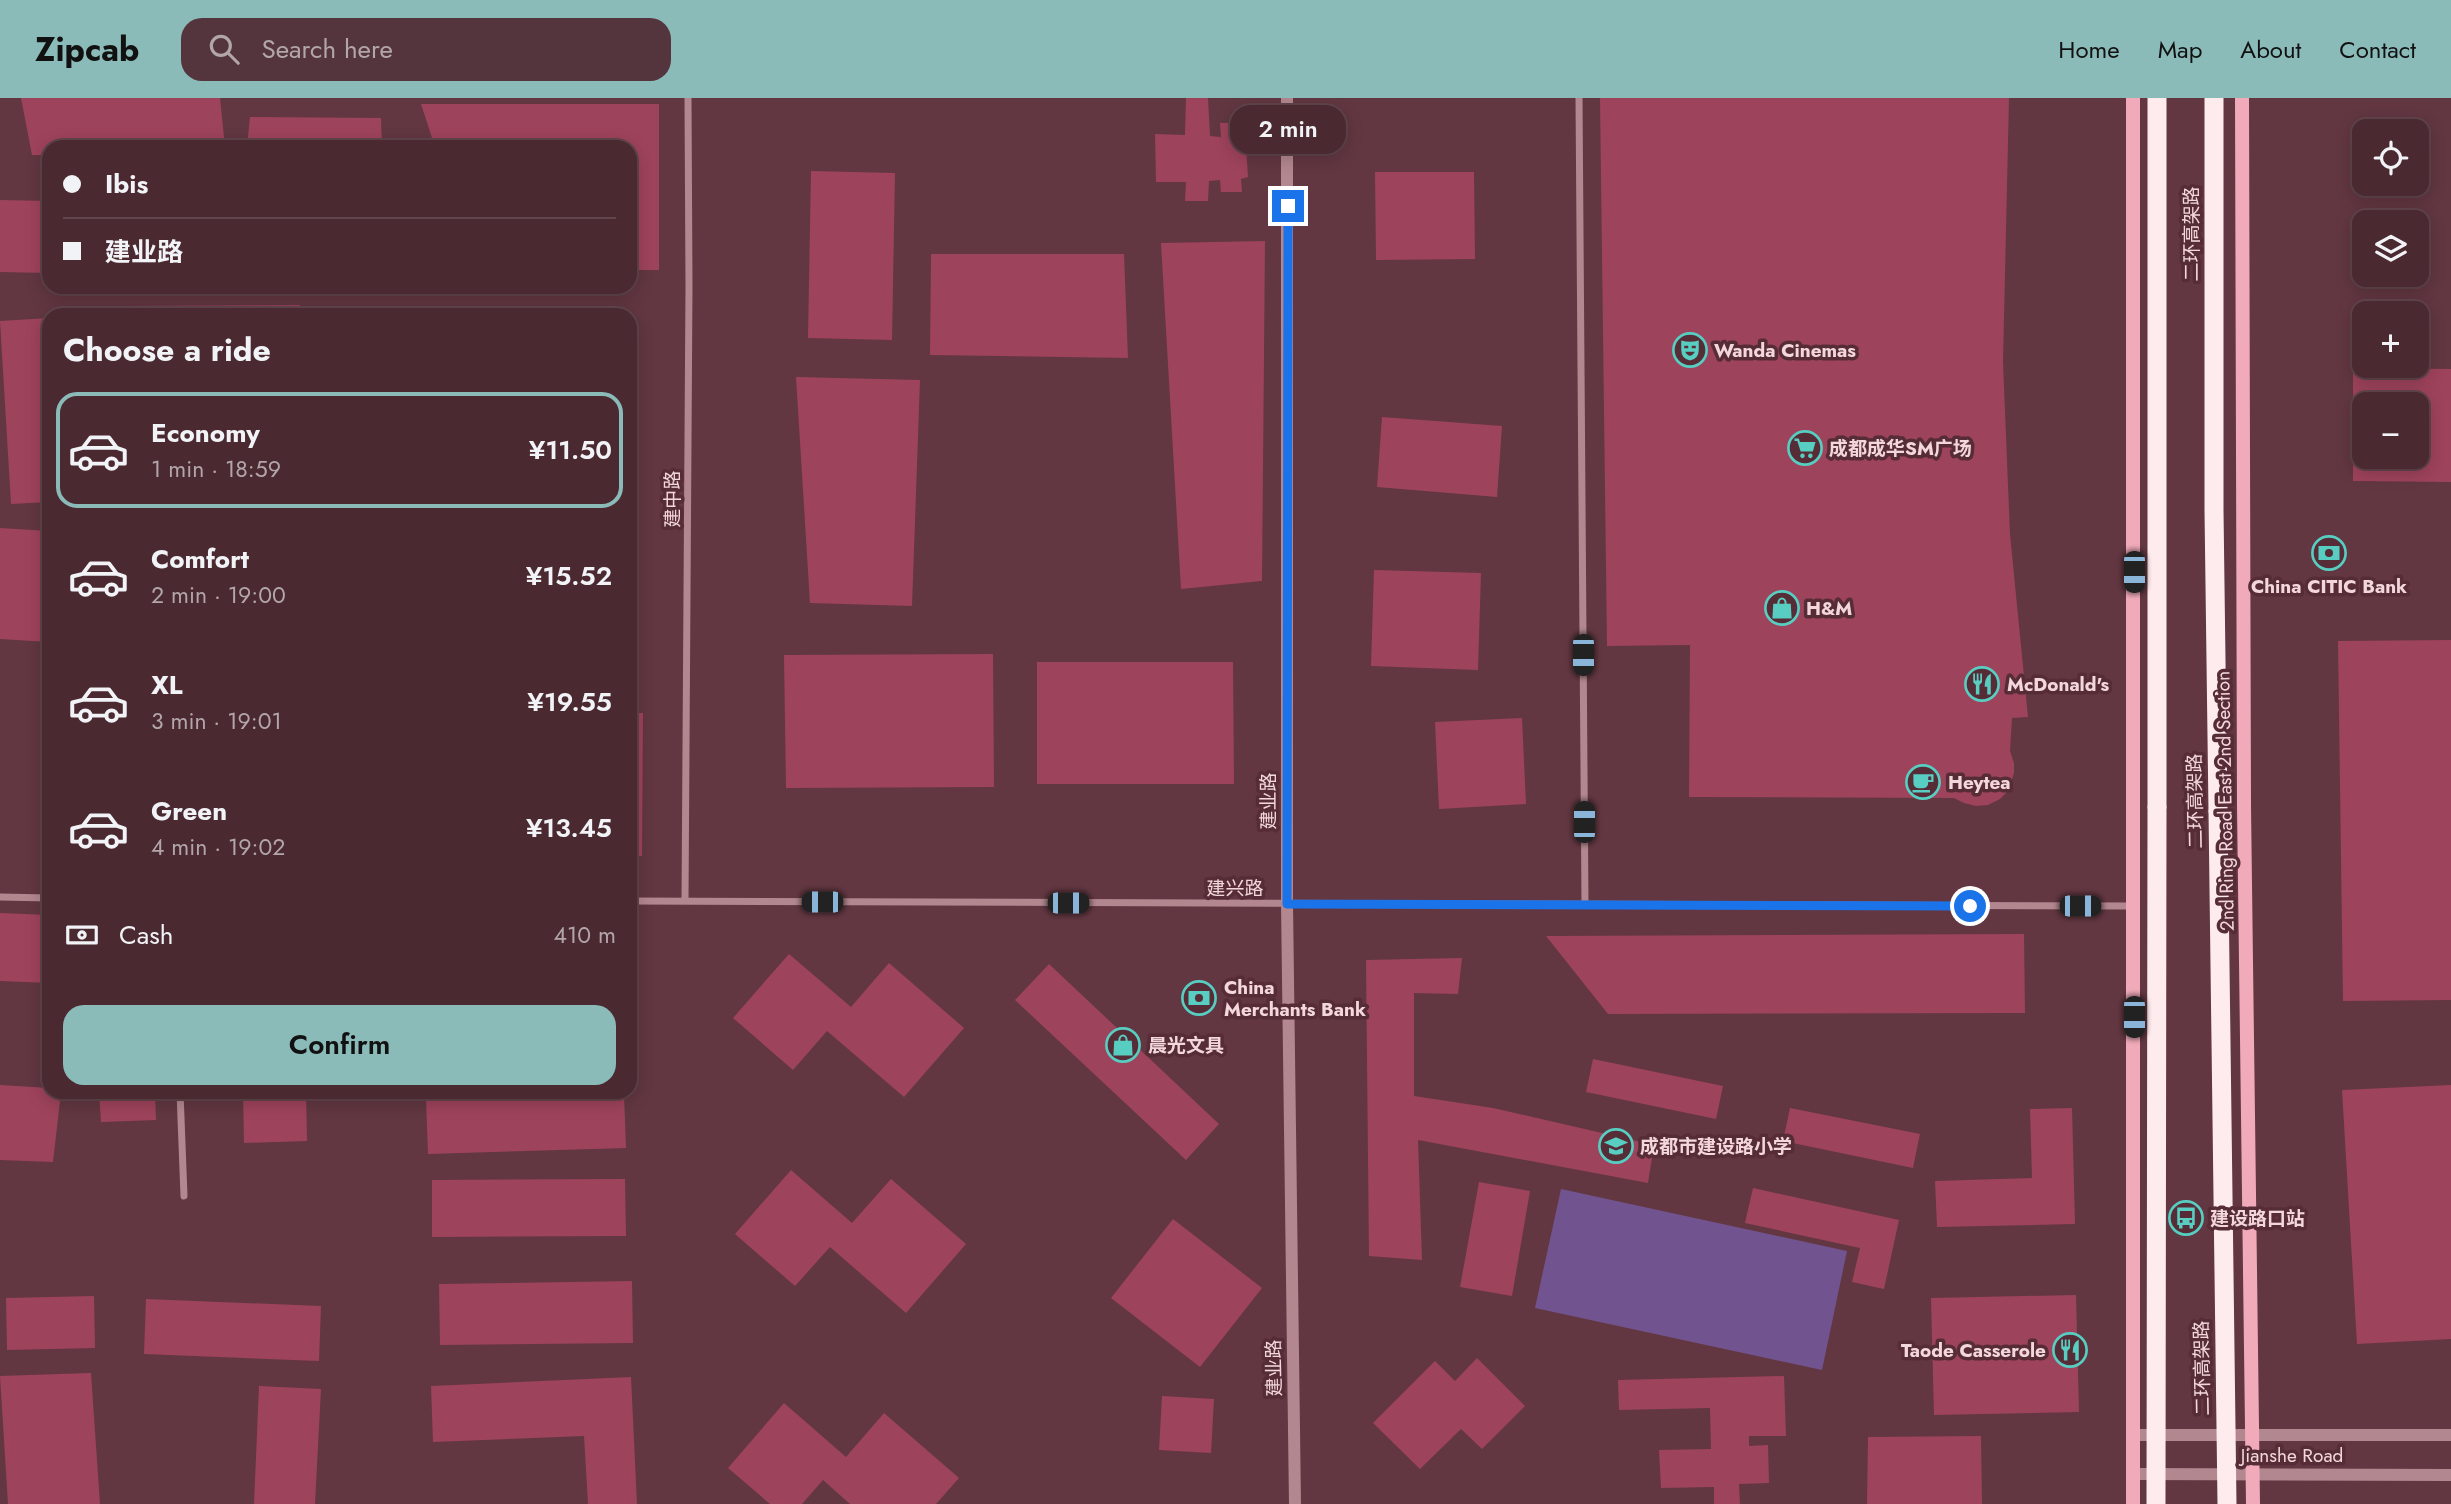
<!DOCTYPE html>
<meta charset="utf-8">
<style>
body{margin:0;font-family:Jost,"Noto Sans SC",sans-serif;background:#54353d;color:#f1f3f6;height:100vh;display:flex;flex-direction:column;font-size:26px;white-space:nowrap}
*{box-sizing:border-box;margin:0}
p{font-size:23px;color:#b2a6ab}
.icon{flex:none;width:38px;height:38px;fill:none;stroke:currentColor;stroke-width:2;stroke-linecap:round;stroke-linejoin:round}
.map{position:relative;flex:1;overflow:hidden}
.details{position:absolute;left:42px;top:210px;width:595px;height:791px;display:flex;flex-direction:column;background:#4a2931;border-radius:21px;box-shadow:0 4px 18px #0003,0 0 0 2px #61454d}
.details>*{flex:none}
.banner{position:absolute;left:42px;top:42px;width:595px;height:154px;border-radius:21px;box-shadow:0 4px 18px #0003,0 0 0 2px #61454d;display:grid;align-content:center;height:154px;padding:0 21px;background:#4a2931}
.controls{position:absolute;left:2352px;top:21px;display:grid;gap:14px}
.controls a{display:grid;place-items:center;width:77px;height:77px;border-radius:14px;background:#4a2931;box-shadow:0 4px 18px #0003,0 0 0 2px #61454d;font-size:35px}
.end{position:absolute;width:32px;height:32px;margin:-16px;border:9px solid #1a73e8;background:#fff;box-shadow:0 0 0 4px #fff}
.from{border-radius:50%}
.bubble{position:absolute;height:49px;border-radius:21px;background:#4a2931;box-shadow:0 4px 18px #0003,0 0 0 2px #61454d;font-size:23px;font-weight:600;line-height:49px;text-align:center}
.car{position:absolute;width:21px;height:42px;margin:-21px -10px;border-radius:9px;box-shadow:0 0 5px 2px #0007;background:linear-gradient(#222 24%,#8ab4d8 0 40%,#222 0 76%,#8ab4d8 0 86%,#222 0)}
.banner b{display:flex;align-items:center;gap:24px;height:66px;font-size:26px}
.banner b+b{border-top:2px solid #61454d}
.banner i{width:18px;height:18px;background:#f1f3f6}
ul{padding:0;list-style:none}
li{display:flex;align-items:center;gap:21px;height:116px;margin:0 14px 10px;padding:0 7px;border:4px solid transparent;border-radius:21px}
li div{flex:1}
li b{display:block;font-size:26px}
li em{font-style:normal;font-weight:600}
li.current{border-color:#8bbbb9}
li>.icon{width:63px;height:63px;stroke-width:1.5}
h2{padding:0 21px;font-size:32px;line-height:84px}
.pay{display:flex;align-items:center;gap:18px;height:77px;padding:0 21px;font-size:26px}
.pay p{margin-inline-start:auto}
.action{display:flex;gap:14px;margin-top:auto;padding:14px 21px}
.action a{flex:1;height:80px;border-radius:21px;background:#8bbbb9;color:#111;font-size:28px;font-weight:600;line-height:80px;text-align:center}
header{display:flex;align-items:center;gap:42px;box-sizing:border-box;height:98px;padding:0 35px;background:#8bbbb9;color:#111}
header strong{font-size:33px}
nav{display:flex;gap:38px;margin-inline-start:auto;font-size:24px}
.search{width:490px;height:63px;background:#54353d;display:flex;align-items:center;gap:18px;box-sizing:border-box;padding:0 24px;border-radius:21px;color:#b2a6ab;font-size:26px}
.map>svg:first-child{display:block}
.green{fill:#71548f}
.building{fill:#9e435c;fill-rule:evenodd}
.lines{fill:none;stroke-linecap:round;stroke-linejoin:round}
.minor{stroke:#b3878f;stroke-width:7}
.tertiary{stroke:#b3878f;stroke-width:12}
.secondary{stroke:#f0aab9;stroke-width:14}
.trunk{stroke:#feebee;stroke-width:19}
.trunk-bridge{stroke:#feebee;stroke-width:19}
.route{stroke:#1a73e8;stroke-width:9}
.labels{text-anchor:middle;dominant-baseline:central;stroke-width:7;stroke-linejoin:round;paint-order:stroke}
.street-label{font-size:19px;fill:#f3d7dc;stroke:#562c36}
.poi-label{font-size:19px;font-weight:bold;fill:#f3d7dc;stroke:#562c36;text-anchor:start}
</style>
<header>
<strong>Zipcab</strong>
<div class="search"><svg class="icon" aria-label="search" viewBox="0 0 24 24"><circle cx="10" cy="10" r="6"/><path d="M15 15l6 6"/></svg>Search here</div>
<nav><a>Home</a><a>Map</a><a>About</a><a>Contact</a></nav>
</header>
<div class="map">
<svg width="2451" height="1406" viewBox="0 0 2451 1406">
<rect width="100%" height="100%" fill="#623741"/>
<path class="green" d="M 1561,1091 L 1847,1153 L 1822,1272 L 1535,1210 Z"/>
<path class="building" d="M 21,0 L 220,0 L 225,49 L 49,49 L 49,57 L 32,57 Z
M 1186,0 L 1208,0 L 1210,38 L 1221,39 L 1220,25 L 1239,25 L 1235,46 L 1246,48 L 1248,79 L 1241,81 L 1242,94 L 1221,94 L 1220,82 L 1209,83 L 1208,103 L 1185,103 L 1186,84 L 1156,84 L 1155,36 L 1185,37 Z
M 1600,0 L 2009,0 L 2003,264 L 2010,436 L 2028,619 L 2012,620 L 2010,653 L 2014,665 L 2014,675 L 2008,693 L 2000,701 L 1988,707 L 1976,708 L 1964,705 L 1954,700 L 1689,699 L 1690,547 L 1607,548 Z
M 421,6 L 659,6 L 659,172 L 630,172 L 630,49 L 435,49 Z
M 250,19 L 381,20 L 382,49 L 247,49 Z
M 811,73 L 895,75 L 892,242 L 808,240 Z
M 1375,74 L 1474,74 L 1475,161 L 1376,162 Z
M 0,102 L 49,103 L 49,175 L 0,174 Z
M 1265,143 L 1262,483 L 1181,491 L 1161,145 Z
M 931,156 L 1124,156 L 1128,260 L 930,257 Z
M 300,207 L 300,217 L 122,217 L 122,208 Z
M 49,220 L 49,404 L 11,406 L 0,223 Z
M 2353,270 L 2451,271 L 2451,384 L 2353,383 ZM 2364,306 L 2417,306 L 2417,359 L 2364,359 Z
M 796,279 L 920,282 L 912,508 L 810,505 Z
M 1382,319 L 1502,328 L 1497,399 L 1377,389 Z
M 0,430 L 49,433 L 49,544 L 0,541 Z
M 1374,472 L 1481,475 L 1478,572 L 1371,568 Z
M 2451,542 L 2451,902 L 2343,903 L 2338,543 Z
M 993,556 L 994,689 L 786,690 L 784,557 Z
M 1037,564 L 1233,564 L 1234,686 L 1037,686 Z
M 630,615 L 643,615 L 642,758 L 630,758 Z
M 1522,620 L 1526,706 L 1439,711 L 1435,624 Z
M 49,632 L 49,767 L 46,767 L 43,633 Z
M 0,815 L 49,817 L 49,885 L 0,883 Z
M 2024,836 L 2025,915 L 1608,916 L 1546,838 Z
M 789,856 L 851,909 L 889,865 L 964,930 L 904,999 L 827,933 L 793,972 L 733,920 Z
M 1462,860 L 1458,896 L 1414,895 L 1414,998 L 1493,1010 L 1654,1047 L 1648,1085 L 1418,1042 L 1422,1162 L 1369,1158 L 1366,862 Z
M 1049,866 L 1219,1026 L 1186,1062 L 1015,902 Z
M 1593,961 L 1723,988 L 1716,1021 L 1586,994 Z
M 0,987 L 49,990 L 49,994 L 61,994 L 53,1064 L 0,1062 Z
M 2451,987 L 2451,1241 L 2357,1246 L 2342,992 Z
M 99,994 L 155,994 L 156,1022 L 101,1024 Z
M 243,994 L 306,994 L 307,1043 L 244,1045 Z
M 624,996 L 626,1050 L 428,1056 L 426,1001 Z
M 1790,1010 L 1920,1036 L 1913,1070 L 1783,1043 Z
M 2072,1010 L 2075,1126 L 1937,1129 L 1935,1083 L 2032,1080 L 2030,1011 Z
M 791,1072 L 852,1125 L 891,1081 L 966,1146 L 906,1215 L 830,1149 L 795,1188 L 735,1136 Z
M 625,1081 L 626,1138 L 432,1139 L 432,1082 Z
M 1479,1084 L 1530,1093 L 1512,1198 L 1460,1189 Z
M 1753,1090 L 1899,1122 L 1884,1191 L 1852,1184 L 1860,1150 L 1745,1125 Z
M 1173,1121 L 1262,1190 L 1200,1269 L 1111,1200 Z
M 632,1183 L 633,1245 L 440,1247 L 439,1186 Z
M 2076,1197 L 2079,1314 L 1934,1317 L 1931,1200 Z
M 94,1198 L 95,1250 L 7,1252 L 6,1200 Z
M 146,1201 L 321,1208 L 319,1263 L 144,1256 Z
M 1477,1260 L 1525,1308 L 1482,1351 L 1461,1331 L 1420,1371 L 1373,1325 L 1435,1263 L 1455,1283 Z
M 91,1275 L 100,1406 L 8,1406 L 0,1278 Z
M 1784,1278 L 1786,1338 L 1749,1338 L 1749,1348 L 1768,1347 L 1769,1385 L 1739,1386 L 1740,1406 L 1714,1406 L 1714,1389 L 1661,1390 L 1659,1352 L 1711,1351 L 1710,1310 L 1619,1312 L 1618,1282 Z
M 631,1279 L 637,1406 L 588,1406 L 584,1338 L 433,1344 L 431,1288 Z
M 259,1288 L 321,1291 L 315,1406 L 254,1406 Z
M 1162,1298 L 1214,1301 L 1211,1355 L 1159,1352 Z
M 784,1305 L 846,1359 L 884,1315 L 959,1380 L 936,1406 L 850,1406 L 823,1382 L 802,1406 L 770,1406 L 728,1370 Z
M 1981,1338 L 1982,1406 L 1867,1406 L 1868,1339 Z"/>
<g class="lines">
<path class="minor" d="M 1579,0 L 1585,807
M 0,799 L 49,800
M 630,803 L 2134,808
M 685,803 L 689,188 L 688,0
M 180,994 L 184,1098"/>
<path class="tertiary" d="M 1287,0 L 1287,806 L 1295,1406
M 2134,1337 L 2451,1337
M 2133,1376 L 2451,1377"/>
<path class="secondary" d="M 2133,0 L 2133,1406
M 2242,0 L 2244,708 L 2253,1406"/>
<path class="trunk" d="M 2157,0 L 2157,709
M 2214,0 L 2214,412 L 2218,713"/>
<path class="trunk-bridge" d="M 2218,713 L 2227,1406
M 2156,1406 L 2157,709"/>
</g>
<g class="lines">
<path class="route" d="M 1288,108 L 1287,806 L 1970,808"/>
</g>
<defs>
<g id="theatre-ring" transform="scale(1.75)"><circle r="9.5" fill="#562c36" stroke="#57cec1" stroke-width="1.5"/><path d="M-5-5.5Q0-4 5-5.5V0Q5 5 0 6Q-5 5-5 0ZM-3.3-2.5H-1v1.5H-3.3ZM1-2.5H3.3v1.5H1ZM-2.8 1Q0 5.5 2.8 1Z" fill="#57cec1"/></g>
<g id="supermarket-ring" transform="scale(1.75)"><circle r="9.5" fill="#562c36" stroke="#57cec1" stroke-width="1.5"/><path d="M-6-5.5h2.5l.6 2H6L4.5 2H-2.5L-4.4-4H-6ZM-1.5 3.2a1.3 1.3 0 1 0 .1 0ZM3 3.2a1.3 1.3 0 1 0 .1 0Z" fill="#57cec1"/></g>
<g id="bank-ring" transform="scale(1.75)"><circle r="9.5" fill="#562c36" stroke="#57cec1" stroke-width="1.5"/><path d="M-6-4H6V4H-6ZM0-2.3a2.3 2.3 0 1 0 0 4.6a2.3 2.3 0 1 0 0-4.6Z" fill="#57cec1"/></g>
<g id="shop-ring" transform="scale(1.75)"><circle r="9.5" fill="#562c36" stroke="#57cec1" stroke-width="1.5"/><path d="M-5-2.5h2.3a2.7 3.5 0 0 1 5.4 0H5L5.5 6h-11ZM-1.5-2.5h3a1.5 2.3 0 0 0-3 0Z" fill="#57cec1"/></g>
<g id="restaurant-ring" transform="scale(1.75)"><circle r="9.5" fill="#562c36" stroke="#57cec1" stroke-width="1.5"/><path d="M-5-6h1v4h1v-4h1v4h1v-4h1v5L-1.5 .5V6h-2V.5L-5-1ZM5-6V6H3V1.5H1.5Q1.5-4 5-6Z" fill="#57cec1"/></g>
<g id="cafe-ring" transform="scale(1.75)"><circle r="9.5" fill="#562c36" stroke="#57cec1" stroke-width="1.5"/><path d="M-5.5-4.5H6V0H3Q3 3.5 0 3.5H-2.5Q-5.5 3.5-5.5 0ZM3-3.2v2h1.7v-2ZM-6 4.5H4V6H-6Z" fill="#57cec1"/></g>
<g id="school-ring" transform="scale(1.75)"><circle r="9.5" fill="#562c36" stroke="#57cec1" stroke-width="1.5"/><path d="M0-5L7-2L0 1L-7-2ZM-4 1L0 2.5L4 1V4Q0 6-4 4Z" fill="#57cec1"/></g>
<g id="bus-ring" transform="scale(1.75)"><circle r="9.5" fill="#562c36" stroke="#57cec1" stroke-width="1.5"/><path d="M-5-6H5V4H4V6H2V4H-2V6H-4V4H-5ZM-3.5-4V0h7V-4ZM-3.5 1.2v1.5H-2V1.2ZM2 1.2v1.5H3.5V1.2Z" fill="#57cec1"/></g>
</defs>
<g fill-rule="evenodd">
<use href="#theatre-ring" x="1690" y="252"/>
<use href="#supermarket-ring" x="1805" y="350"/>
<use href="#bank-ring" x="2329" y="455"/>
<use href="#shop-ring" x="1782" y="510"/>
<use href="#restaurant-ring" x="1982" y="586"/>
<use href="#cafe-ring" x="1923" y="684"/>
<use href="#bank-ring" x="1199" y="900"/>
<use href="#shop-ring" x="1123" y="947"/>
<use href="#school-ring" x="1616" y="1048"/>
<use href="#bus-ring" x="2186" y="1120"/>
<use href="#restaurant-ring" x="2070" y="1252"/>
</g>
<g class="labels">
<g class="street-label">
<text transform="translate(2191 136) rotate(-90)">二环高架路</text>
<text transform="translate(672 401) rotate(-90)">建中路</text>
<text transform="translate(1268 703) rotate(-90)">建业路</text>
<text transform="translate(2195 703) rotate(-91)">二环高架路</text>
<text transform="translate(2225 703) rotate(-91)">2nd Ring Road East 2nd Section</text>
<text x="1235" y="790">建兴路</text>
<text transform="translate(1274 1270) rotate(-91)">建业路</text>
<text transform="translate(2202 1270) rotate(-91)">二环高架路</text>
<text x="2292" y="1357">Jianshe Road</text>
</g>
<g class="poi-label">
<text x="1714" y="252">Wanda Cinemas</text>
<text x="1829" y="350">成都成华SM广场</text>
<text x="2329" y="488" text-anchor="middle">China CITIC Bank</text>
<text x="1806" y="510">H&amp;M</text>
<text x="2007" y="586">McDonald's</text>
<text x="1948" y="684">Heytea</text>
<text x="1224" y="889">China<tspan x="1224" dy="22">Merchants Bank</tspan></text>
<text x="1148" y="947">晨光文具</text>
<text x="1640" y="1048">成都市建设路小学</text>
<text x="2210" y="1120">建设路口站</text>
<text x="2046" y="1252" text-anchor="end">Taode Casserole</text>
</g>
</g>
</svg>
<div class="controls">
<a><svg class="icon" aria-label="locate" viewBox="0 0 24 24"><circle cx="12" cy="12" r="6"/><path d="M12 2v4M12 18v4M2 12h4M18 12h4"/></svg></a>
<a><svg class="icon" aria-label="layers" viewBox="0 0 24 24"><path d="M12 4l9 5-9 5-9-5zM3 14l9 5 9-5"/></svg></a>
<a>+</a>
<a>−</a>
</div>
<i class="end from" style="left:1970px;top:808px"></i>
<i class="end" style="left:1288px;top:108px"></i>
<div class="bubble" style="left:1230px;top:7px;width:116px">2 min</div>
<i class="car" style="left:2134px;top:474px;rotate:180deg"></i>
<i class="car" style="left:1583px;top:557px;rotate:180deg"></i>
<i class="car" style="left:1584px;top:724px;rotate:0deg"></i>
<i class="car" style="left:822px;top:804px;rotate:270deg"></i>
<i class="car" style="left:1068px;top:805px;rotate:90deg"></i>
<i class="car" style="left:2080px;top:808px;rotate:90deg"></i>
<i class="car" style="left:2134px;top:919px;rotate:180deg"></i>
<div class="banner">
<b><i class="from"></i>Ibis</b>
<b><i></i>建业路</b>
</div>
<section class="details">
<h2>Choose a ride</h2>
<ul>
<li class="current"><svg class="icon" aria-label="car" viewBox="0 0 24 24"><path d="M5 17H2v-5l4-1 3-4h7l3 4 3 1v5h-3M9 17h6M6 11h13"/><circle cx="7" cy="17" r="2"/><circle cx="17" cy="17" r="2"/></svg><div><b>Economy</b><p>1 min · 18:59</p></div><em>¥11.50</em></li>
<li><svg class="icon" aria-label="car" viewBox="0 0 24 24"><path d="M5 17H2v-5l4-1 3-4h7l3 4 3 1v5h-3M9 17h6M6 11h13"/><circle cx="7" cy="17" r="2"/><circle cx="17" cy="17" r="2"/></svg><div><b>Comfort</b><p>2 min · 19:00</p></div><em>¥15.52</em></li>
<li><svg class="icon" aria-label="car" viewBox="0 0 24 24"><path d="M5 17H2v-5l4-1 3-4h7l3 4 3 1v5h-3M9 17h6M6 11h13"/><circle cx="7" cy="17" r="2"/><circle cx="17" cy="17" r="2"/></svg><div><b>XL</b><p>3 min · 19:01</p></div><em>¥19.55</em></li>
<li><svg class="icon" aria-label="car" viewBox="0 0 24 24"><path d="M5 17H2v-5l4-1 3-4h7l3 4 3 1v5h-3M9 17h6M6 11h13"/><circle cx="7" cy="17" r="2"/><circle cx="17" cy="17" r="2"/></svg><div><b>Green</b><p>4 min · 19:02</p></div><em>¥13.45</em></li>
</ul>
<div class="pay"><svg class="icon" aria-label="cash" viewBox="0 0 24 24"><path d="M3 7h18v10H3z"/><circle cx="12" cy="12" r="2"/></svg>Cash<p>410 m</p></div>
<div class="action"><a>Confirm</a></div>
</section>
</div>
